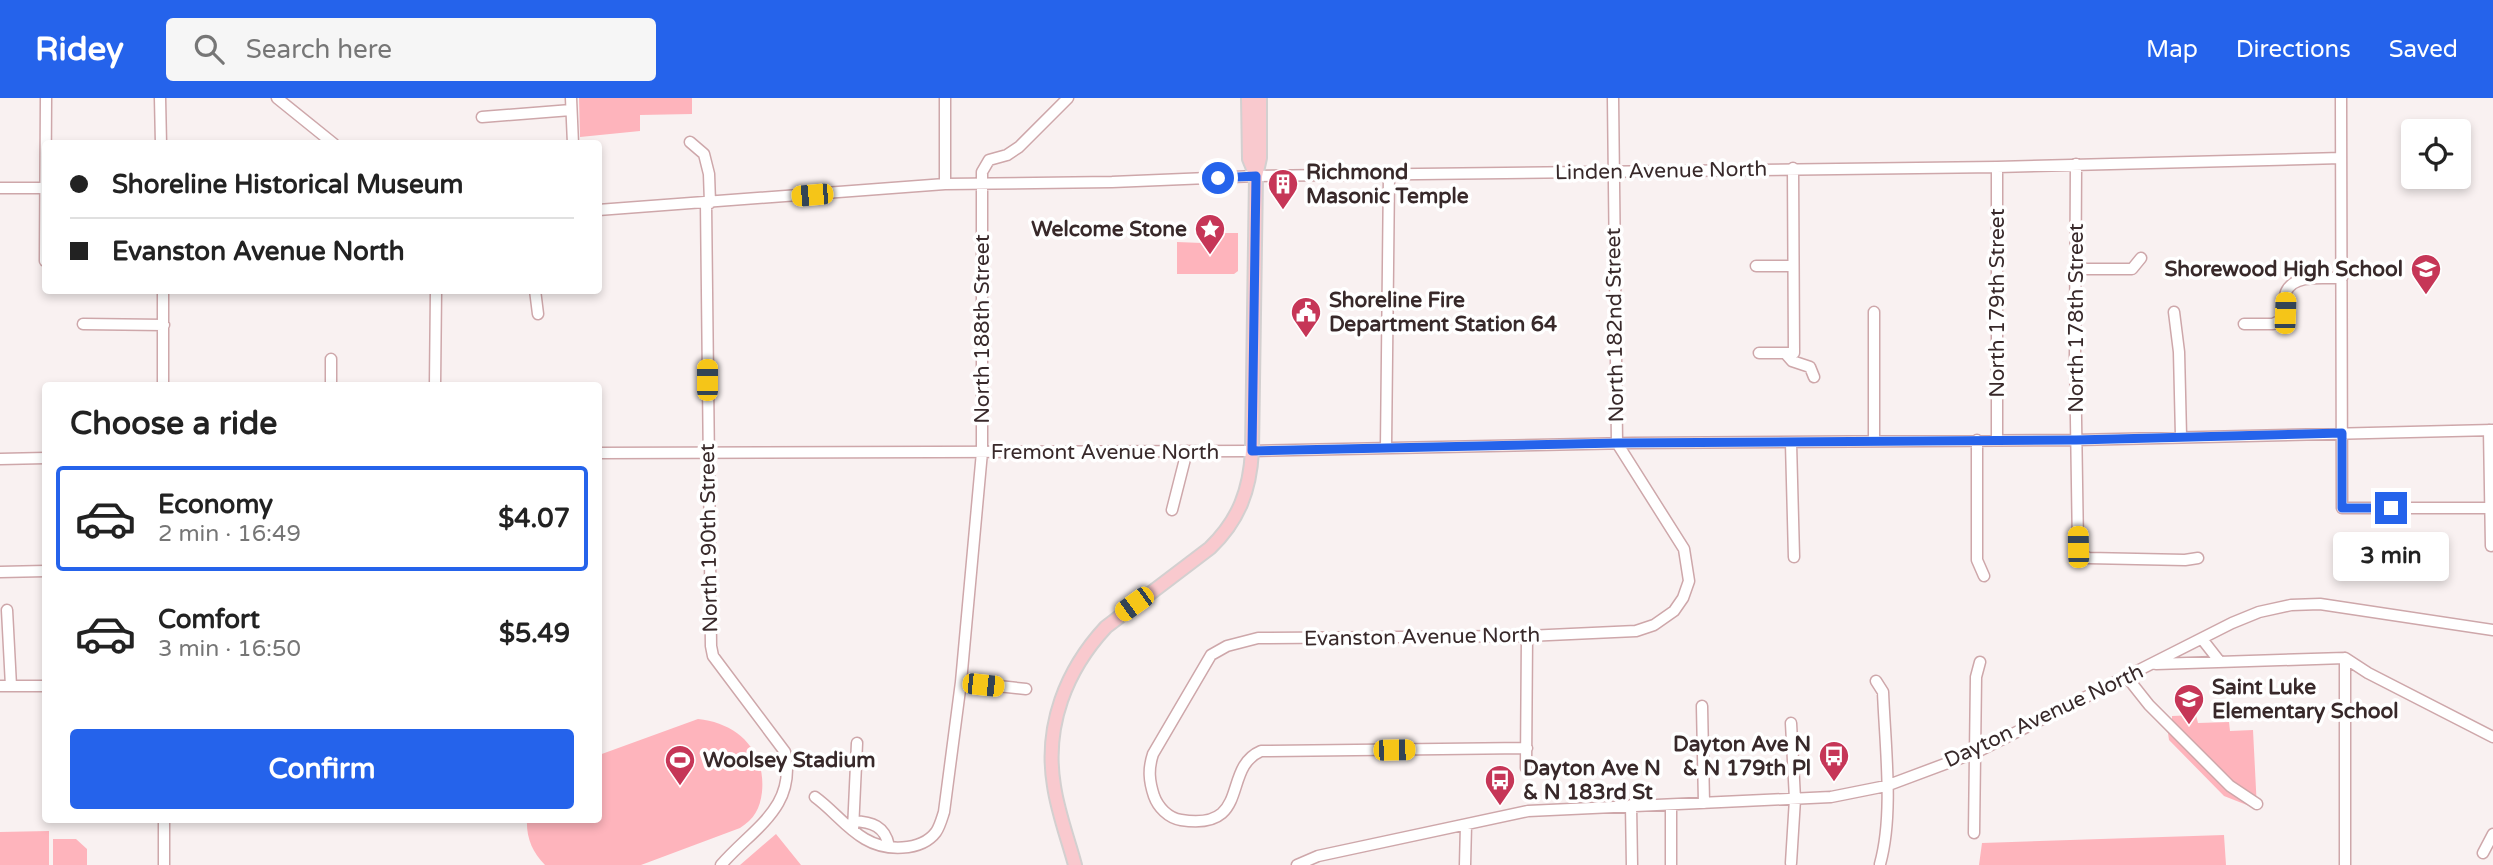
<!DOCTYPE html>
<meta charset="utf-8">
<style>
body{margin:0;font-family:"Varela Round",sans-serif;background:#f6f6f6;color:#222;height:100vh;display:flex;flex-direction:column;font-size:26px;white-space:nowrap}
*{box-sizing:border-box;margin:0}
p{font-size:23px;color:#767676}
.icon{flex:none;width:38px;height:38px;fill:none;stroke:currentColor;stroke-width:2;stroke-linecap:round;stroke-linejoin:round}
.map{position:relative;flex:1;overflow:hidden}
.sheet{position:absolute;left:42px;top:284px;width:560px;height:441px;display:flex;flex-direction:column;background:#fff;border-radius:7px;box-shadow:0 4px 10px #0003}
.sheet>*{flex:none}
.top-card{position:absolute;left:42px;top:42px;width:560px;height:154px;border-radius:7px;box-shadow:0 4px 10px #0003;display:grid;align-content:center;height:154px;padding:0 28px;background:#fff}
.buttons{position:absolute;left:2401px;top:21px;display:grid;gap:14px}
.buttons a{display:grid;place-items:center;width:70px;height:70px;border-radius:7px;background:#fff;box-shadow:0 4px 10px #0003;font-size:35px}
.end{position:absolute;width:32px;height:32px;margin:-16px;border:9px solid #2563eb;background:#fff;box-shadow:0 0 0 4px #fff}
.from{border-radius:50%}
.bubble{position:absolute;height:49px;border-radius:7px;background:#fff;box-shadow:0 4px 10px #0003;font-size:23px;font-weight:800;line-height:49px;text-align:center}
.car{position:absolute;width:21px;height:42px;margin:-21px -10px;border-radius:9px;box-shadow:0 0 5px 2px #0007;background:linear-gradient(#f5c518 24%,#345 0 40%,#f5c518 0 76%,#345 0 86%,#f5c518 0)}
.top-card b{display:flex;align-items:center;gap:24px;height:66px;font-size:26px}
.top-card b+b{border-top:2px solid #e0e0e0}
.top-card i{width:18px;height:18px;background:#222}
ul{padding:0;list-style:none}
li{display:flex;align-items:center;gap:21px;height:105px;margin:0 14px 10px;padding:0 14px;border:4px solid transparent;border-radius:7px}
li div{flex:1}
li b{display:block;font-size:26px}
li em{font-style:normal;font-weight:800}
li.active{border-color:#2563eb}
li>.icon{width:63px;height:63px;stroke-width:1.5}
h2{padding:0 28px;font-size:32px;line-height:84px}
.primary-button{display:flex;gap:14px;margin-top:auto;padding:14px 28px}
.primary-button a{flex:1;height:80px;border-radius:7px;background:#2563eb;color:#fff;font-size:28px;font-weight:800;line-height:80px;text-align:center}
header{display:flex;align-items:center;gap:42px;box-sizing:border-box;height:98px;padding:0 35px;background:#2563eb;color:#fff}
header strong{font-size:33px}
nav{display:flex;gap:38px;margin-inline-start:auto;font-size:24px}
.search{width:490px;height:63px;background:#f6f6f6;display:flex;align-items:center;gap:18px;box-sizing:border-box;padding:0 24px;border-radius:7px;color:#767676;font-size:26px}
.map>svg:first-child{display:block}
.green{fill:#feb4bc}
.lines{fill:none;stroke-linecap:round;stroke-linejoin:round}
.minor-casing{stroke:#cea7aa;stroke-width:13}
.major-casing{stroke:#d3d0d0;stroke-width:16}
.minor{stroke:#fff;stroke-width:10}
.major{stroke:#f9c9ce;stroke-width:12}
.route{stroke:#2563eb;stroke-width:9}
.labels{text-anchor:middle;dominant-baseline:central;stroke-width:7;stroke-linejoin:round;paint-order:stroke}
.street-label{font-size:21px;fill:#38292a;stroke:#fff}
.poi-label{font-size:21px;font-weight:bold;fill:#38292a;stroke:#fff;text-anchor:start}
</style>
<header>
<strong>Ridey</strong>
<div class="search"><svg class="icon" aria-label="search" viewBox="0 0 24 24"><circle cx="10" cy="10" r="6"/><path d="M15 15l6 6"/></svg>Search here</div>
<nav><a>Map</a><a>Directions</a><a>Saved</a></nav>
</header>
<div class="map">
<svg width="2493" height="767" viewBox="0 0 2493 767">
<rect width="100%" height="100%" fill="#f9f1f1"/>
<path class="green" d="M 579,0 L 692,0 L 692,16 L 640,17 L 640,33 L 580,39 Z
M 1211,135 L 1238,135 L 1238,173 L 1234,176 L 1177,176 L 1177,144 L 1202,145 L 1210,140 Z
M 2154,617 L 2172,624 L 2172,618 L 2196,617 L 2198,625 L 2229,624 L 2230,633 L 2253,632 L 2257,711 L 2224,698 L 2169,642 L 2168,635 Z
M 698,621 C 738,625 766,653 762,694 C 760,711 754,721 740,730 L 641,767 L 545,767 C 532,754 526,739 527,721 L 598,721 L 599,657 Z
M 49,733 L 49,767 L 0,767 L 0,734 Z
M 776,736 L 801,767 L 740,767 Z
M 2224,737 L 2226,767 L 1979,767 L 1982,745 Z
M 53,741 L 76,741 L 87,751 L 87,767 L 53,767 Z"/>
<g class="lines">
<g class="minor-casing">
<path id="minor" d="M 160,0 L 161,46
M 277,0 L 334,46
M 571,0 L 573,46
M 945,0 L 945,86
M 2341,0 L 2342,410 L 2490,410
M 482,19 L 571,12
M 690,44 L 704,56 L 709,76 L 710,105
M 2076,66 L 2075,258 L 2078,449 L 2082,456 L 2088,460 L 2185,462 L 2198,460
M 1997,69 L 1997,342
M 0,90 L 46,90
M 706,105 L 711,548 L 713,558 L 785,654 C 797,710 753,730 721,767
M 598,112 L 945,86 L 1112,84 L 1256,78 L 1997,69 L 2341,60
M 45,163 L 46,0
M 1756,168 L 1793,168
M 2076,171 L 2132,171 L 2141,160
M 535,192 L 538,216
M 2174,214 L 2179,254 L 2181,338
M 83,226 L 164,227
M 2244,226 L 2273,226 L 2283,221 C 2285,213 2283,202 2286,194 C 2294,175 2326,181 2342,180
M 1759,255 L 1794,255 L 1793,70
M 1785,255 L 1792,263 L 1810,269 L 1814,279
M 163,287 L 163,192
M 331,287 L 331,261
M 435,287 L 436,192
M 2489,332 L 2491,448
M 1977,342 L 1977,462 L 1984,478
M 1874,343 L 1874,214
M 1791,345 L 1794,459
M 1386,349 L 1389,77
M 598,355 L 1252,353 L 1632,345 L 2076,342 L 2493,332
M 0,361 L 46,360
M 1172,412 L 1187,353
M 0,474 L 46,473
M 7,512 L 11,588
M 2202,541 L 2220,564
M 2345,560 L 2368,575 L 2493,639
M 2156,566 L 2345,560
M 2126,578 L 2149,607 L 2230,688 L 2257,706
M 1876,583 L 1883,594 C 1885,647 1894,716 1880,766
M 961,584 L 1026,591
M 0,588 L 46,588
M 1702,608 L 1704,705
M 1527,650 L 1261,653 C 1221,670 1252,733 1181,722 C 1168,720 1158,709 1154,698 C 1149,683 1148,671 1153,656 L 1211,557 L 1227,548 L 1258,540 L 1527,538 L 1636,533 L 1654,527 L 1674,513 L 1683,500 L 1689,483 L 1684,451 L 1617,345 L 1613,0
M 1526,670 L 1527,538
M 815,699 C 833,712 846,730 865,741 C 885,753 921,754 936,734 C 940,728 942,720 944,714 L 961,584 L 982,354 L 982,74 L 989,62 L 1007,57 L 1019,49 L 1068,0
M 1631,707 L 1632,767
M 164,721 L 164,767
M 853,723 C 872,724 885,728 889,748
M 853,732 L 857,645
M 1974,735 L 1976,579 L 1980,564
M 2483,755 L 2493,736
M 1791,765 L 1795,701 L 1791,625
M 1297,767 L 1318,758 L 1528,713 L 1831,699 L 1886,688 L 1977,654 L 2232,525 L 2259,514 L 2291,507 L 2320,506 L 2493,532
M 1465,767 L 1466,727
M 1671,767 L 1671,707
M 2345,767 L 2345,560"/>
</g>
<g class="major-casing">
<path id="major" d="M 1248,0 L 1249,61 L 1256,78
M 1075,767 C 1068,741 1058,715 1054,688 C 1044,628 1066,572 1106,529 L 1210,450 C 1239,422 1250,392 1252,353 L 1256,78 L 1260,60 L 1260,0"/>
</g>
<use href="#minor" class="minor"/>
<use href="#major" class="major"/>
</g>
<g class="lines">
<path class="route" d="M 1218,80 L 1256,78 L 1252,353 L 1618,345 L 2076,342 L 2342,335 L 2342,410 L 2391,410"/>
</g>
<defs>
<g id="building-pin" transform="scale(1.575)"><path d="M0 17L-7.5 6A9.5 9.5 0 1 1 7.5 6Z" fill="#c63657" stroke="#fff"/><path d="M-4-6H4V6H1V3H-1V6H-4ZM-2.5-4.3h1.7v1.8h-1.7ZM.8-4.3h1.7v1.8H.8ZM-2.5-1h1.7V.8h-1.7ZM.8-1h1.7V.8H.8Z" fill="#fff"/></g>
<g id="sight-pin" transform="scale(1.575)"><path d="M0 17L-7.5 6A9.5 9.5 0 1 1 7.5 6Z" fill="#c63657" stroke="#fff"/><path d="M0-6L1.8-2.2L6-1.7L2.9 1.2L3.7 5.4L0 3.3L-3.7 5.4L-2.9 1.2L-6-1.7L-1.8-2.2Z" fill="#fff"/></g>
<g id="school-pin" transform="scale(1.575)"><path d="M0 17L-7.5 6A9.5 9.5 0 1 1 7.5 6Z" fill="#c63657" stroke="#fff"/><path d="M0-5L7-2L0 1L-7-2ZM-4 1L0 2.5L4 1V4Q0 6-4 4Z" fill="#fff"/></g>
<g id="civic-pin" transform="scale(1.575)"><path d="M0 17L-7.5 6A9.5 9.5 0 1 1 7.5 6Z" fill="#c63657" stroke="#fff"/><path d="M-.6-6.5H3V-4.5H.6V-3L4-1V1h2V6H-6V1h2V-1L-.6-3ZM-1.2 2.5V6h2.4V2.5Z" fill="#fff"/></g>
<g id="bus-pin" transform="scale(1.575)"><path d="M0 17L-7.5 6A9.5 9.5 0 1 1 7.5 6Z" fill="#c63657" stroke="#fff"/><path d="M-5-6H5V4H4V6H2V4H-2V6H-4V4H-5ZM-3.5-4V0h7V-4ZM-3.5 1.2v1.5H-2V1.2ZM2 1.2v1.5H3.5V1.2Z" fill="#fff"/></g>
<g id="stadium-pin" transform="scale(1.575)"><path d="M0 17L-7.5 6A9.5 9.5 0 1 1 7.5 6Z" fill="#c63657" stroke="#fff"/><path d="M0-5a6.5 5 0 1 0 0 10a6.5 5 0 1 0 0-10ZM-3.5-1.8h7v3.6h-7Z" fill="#fff"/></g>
</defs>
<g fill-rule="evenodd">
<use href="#building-pin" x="1283" y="86"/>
<use href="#sight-pin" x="1210" y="131"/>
<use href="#school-pin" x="2426" y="171"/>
<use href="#civic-pin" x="1306" y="214"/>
<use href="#school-pin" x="2189" y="601"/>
<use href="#bus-pin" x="1834" y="658"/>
<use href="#stadium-pin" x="680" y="662"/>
<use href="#bus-pin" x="1500" y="682"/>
</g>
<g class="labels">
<g class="street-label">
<text transform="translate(1661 73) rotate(-1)">Linden Avenue North</text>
<text transform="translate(1997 205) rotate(-90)">North 179th Street</text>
<text transform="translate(2076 220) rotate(-90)">North 178th Street</text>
<text transform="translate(1615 227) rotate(-91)">North 182nd Street</text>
<text transform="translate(982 231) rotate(-90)">North 188th Street</text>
<text x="1105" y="354">Fremont Avenue North</text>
<text transform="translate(709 440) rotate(-91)">North 190th Street</text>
<text transform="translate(1422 539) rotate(-1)">Evanston Avenue North</text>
<text transform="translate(2044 618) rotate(-25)">Dayton Avenue North</text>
</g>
<g class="poi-label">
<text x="1306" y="74">Richmond<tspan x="1306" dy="24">Masonic Temple</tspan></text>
<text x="1187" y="131" text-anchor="end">Welcome Stone</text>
<text x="2403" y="171" text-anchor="end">Shorewood High School</text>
<text x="1329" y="202">Shoreline Fire<tspan x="1329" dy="24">Department Station 64</tspan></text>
<text x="2212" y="589">Saint Luke<tspan x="2212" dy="24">Elementary School</tspan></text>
<text x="1811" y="646" text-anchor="end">Dayton Ave N<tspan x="1811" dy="24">&amp; N 179th Pl</tspan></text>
<text x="703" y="662">Woolsey Stadium</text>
<text x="1523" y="670">Dayton Ave N<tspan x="1523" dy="24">&amp; N 183rd St</tspan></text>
</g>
</g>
</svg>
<div class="buttons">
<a><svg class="icon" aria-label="locate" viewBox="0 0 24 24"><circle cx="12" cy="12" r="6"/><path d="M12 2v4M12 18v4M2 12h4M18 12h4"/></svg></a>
</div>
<i class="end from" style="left:1218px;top:80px"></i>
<i class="end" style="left:2391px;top:410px"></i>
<div class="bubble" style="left:2333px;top:434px;width:116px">3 min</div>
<i class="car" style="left:812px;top:97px;rotate:265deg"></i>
<i class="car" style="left:2285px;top:215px;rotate:2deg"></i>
<i class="car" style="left:707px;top:282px;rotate:0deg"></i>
<i class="car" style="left:2078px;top:449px;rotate:359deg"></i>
<i class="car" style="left:1134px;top:506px;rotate:234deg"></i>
<i class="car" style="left:983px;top:587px;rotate:96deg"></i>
<i class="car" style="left:1394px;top:652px;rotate:89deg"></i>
<div class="top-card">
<b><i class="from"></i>Shoreline Historical Museum</b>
<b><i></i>Evanston Avenue North</b>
</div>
<section class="sheet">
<h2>Choose a ride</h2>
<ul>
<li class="active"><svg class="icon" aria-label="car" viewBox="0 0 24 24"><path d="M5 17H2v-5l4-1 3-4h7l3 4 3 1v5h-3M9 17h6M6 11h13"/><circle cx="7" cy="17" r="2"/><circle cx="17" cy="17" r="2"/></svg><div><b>Economy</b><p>2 min · 16:49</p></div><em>$4.07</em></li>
<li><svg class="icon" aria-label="car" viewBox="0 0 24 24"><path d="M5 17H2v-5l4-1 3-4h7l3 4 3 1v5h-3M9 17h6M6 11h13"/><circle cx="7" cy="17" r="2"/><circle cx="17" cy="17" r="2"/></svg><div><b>Comfort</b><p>3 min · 16:50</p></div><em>$5.49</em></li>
</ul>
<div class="primary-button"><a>Confirm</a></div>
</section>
</div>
